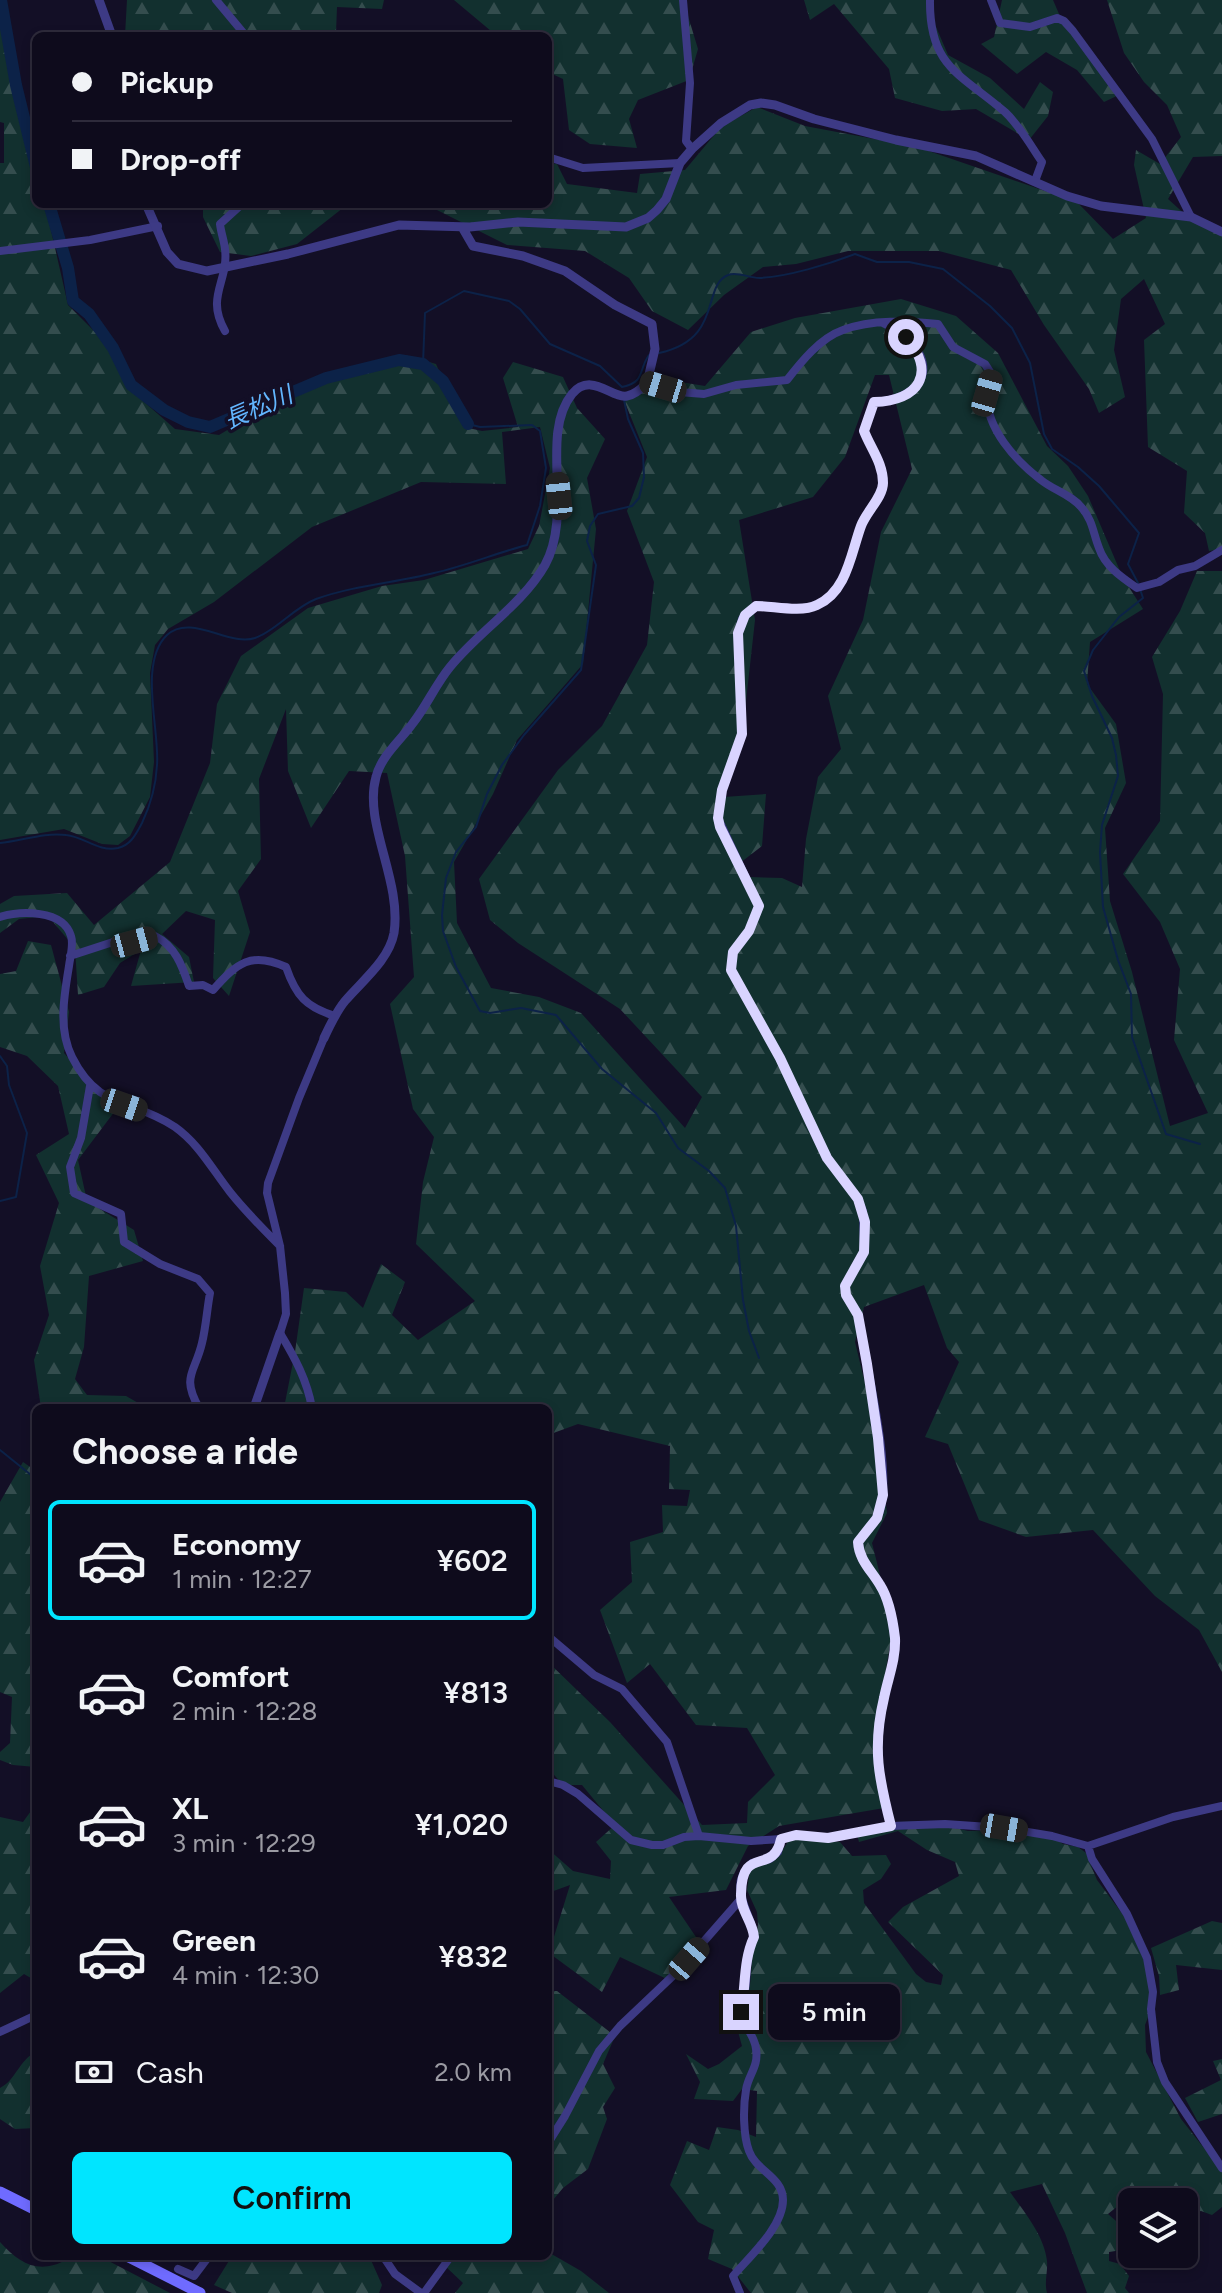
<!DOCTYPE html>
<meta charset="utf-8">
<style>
body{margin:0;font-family:Figtree,"Noto Sans JP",sans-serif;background:#1c1929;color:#f1f3f6;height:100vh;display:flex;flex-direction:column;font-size:30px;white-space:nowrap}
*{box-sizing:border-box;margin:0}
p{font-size:26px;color:#9b9ba3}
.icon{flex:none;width:44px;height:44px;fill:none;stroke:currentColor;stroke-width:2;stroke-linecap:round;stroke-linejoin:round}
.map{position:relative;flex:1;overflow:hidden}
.panel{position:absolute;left:32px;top:1404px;width:520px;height:856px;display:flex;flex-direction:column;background:#0e0b1c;border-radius:12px;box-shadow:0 4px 12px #0003,0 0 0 2px #2e2b3b}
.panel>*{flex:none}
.guide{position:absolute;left:32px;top:32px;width:520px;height:176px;border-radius:12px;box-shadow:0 4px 12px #0003,0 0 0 2px #2e2b3b;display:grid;align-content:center;height:176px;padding:0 40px;background:#0e0b1c}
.buttons{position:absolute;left:1118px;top:2188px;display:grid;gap:16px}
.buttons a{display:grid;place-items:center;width:80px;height:80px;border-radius:12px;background:#0e0b1c;box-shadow:0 4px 12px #0003,0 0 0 2px #2e2b3b;font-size:40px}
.end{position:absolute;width:36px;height:36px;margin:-18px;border:10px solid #d9d4ff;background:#111;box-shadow:0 0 0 4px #111}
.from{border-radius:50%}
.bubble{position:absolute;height:56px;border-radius:12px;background:#0e0b1c;box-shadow:0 4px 12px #0003,0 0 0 2px #2e2b3b;font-size:26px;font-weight:600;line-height:56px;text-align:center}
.car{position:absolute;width:24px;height:48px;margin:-24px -12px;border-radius:10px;box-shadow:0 0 6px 2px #0007;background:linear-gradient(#222 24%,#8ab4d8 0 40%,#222 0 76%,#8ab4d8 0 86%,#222 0)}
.guide b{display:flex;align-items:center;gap:28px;height:76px;font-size:30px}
.guide b+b{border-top:2px solid #2e2b3b}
.guide i{width:20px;height:20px;background:#f1f3f6}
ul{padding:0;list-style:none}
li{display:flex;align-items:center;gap:24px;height:120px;margin:0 16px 12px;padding:0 24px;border:4px solid transparent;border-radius:12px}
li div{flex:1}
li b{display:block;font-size:30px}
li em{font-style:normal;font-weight:600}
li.selected{border-color:#00e5ff}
li>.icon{width:72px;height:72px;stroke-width:1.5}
h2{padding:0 40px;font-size:36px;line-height:96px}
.pay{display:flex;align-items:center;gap:20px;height:88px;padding:0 40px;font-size:30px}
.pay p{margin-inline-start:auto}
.action{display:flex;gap:16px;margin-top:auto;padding:16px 40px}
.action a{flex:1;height:92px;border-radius:12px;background:#00e5ff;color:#111;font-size:32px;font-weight:600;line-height:92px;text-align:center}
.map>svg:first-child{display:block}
.forest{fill:url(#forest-firs);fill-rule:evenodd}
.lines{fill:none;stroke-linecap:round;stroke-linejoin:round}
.stream{stroke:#0c2248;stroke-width:2}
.river{stroke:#0c2248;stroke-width:12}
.minor{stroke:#3d3a85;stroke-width:8}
.tertiary{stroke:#3d3a85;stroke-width:9}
.secondary{stroke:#6f6bff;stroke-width:11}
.route{stroke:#d9d4ff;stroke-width:10}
.labels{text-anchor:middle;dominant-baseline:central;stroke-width:7;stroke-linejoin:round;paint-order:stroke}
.water-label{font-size:24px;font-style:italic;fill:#62b6ff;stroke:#130f26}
</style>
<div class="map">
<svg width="1222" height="2293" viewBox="0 0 1222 2293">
<defs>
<pattern id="forest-firs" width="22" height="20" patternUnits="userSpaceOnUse" patternTransform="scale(2)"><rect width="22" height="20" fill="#12302f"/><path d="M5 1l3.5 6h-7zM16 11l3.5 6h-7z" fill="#344d4e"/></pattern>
</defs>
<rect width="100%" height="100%" fill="#130f26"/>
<path class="forest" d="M 127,0 L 384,0 L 382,9 L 337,7 L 336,32 L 365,34 L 365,36 L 125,36 Z
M 454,0 L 687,0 L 685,6 L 698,49 L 689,80 L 638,100 L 629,119 L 637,148 L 590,144 L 569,130 L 563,79 L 548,72 L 548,36 L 497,36 Z
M 804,0 L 927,0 L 928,8 L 948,55 L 990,78 L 1024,109 L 1040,82 L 1053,92 L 1048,116 L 1029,140 L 976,109 L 942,111 L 895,98 L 889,69 L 834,4 L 810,20 Z
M 1002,0 L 1053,0 L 1062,21 L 1123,93 L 1104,102 L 1077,70 L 1046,52 L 1017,74 L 981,44 L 994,37 Z
M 1107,0 L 1222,0 L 1222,156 L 1193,157 L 1168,199 L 1189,218 L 1222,232 L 1222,549 L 1209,551 L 1205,533 L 1184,513 L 1187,471 L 1148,447 L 1144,340 L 1165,324 L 1144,279 L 1121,299 L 1114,350 L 1125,397 L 1099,413 L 1089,389 L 1044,325 L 1011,270 L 939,251 L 848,251 L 796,264 L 763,267 L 724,295 L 688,330 L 652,311 L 629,278 L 585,251 L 507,245 L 425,204 L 548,204 L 548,163 L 557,164 L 567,184 L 637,193 L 640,174 L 685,170 L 721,127 L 757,107 L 805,126 L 917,147 L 1077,202 L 1113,239 L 1146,218 L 1134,165 L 1136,150 L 1160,164 L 1181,137 L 1167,105 L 1144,82 L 1124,53 Z
M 0,20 L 21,119 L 36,172 L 36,204 L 45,204 L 68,305 L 106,343 L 126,386 L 175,429 L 219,435 L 290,393 L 405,355 L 436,364 L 464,427 L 482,431 L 518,427 L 503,378 L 513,362 L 563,377 L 577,408 L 605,439 L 587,478 L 596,529 L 583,664 L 517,740 L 493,794 L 454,862 L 457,923 L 491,988 L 539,997 L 581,1013 L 685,1128 L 702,1097 L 620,1009 L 518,943 L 490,920 L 479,879 L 558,770 L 602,726 L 647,645 L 654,582 L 627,511 L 647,457 L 622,395 L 662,379 L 705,386 L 751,332 L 795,318 L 901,299 L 956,316 L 998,353 L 1047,446 L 1068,466 L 1088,496 L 1123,578 L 1143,609 L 1090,642 L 1087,684 L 1116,724 L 1126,783 L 1105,828 L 1110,901 L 1132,972 L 1170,1126 L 1208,1113 L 1174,1040 L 1180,969 L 1160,922 L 1123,874 L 1160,821 L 1163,694 L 1152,657 L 1180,611 L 1197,571 L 1222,571 L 1222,1672 L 1199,1630 L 1155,1596 L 1093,1530 L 1026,1537 L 979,1520 L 948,1444 L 925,1437 L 959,1362 L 947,1348 L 924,1285 L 864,1307 L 855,1342 L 875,1425 L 887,1513 L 872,1543 L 893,1627 L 881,1699 L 884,1808 L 779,1826 L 748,1846 L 726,1890 L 669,1897 L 700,1943 L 669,1980 L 620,1957 L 602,1992 L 549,1953 L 570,1885 L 548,1893 L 548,1849 L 573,1871 L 610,1879 L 611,1861 L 596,1842 L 615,1825 L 582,1785 L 563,1785 L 548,1768 L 548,1662 L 610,1722 L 702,1825 L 747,1823 L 748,1802 L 775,1775 L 747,1728 L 696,1725 L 650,1664 L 627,1683 L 600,1610 L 632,1582 L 630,1542 L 663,1532 L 662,1505 L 687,1506 L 690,1490 L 669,1489 L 670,1446 L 578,1424 L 548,1435 L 548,1408 L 284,1408 L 295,1352 L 304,1288 L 346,1292 L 363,1308 L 381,1264 L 405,1282 L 392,1315 L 418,1340 L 475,1301 L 416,1244 L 423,1182 L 434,1137 L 413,1109 L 390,1004 L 414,977 L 405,856 L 387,773 L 349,771 L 311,828 L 288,771 L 286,709 L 259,779 L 261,859 L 238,891 L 250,932 L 229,996 L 213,978 L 215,920 L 186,911 L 162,934 L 189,957 L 194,982 L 131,986 L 141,950 L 120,963 L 104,987 L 78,995 L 75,948 L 48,916 L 19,919 L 0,933 L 0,904 L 14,896 L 67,893 L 94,925 L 170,862 L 210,763 L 217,704 L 241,656 L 308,608 L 382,586 L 424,580 L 528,549 L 539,526 L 550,468 L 540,427 L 502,432 L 506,484 L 421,482 L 312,527 L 214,602 L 168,629 L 155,645 L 150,673 L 154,762 L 150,797 L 130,836 L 118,845 L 102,844 L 64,829 L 0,840 L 0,163 L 4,163 L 4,123 L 0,122 ZM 875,375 L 889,375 L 912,469 L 881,532 L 863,620 L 828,696 L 841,749 L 818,777 L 806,839 L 802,887 L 782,878 L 749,877 L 740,863 L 762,846 L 766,794 L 724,797 L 741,746 L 755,620 L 739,520 L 813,497 L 845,457 Z
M 203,204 L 348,204 L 297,244 L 251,256 L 220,252 L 203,217 Z
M 28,941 L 51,945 L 69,1012 L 64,1053 L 101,1096 L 118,1107 L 78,1160 L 87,1201 L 134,1230 L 143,1261 L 89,1276 L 84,1347 L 75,1379 L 87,1395 L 126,1396 L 147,1408 L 41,1408 L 34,1360 L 49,1315 L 40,1266 L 59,1203 L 36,1155 L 69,1134 L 58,1086 L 27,1056 L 0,1047 L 0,974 L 16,971 Z
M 23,1462 L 36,1471 L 36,1767 L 13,1765 L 0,1760 L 0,1752 L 10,1743 L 12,1697 L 0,1692 L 0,1502 Z
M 36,1804 L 36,1981 L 24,1974 L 0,1993 L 0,1817 L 23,1822 Z
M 927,1821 L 968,1831 L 994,1830 L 1005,1825 L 1016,1824 L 1025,1827 L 1036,1837 L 1055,1839 L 1063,1844 L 1078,1847 L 1086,1853 L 1097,1880 L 1124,1916 L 1144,1960 L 1150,1992 L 1150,2012 L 1145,2025 L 1146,2052 L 1181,2119 L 1222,2171 L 1222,2207 L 1212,2215 L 1201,2211 L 1184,2215 L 1184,2202 L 1168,2202 L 1158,2191 C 1137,2190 1124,2201 1108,2214 L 1123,2227 L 1122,2250 L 1109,2252 L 1109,2261 L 1120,2264 L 1129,2276 L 1125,2288 L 1129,2293 L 1087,2293 L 1065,2233 L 1042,2184 L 1010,2192 C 1024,2212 1044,2235 1047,2261 C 1048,2272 1044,2282 1047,2293 L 751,2293 L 732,2269 L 708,2259 L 714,2230 L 698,2222 L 670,2185 L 687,2141 L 709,2150 L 717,2127 L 738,2130 L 756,2137 L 757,2091 L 742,2089 L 733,2101 L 694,2099 L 700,2082 L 686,2054 L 708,2069 L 719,2064 L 742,2046 L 736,2024 L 738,2002 L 750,1985 L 753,1949 L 758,1925 L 757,1912 L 747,1890 L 750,1870 L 756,1859 L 780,1854 L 791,1837 L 840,1842 L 852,1856 L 886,1855 L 891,1864 L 881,1879 L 863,1890 L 864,1903 L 916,1974 L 926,1982 L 941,1985 L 943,1975 L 888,1922 L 903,1907 L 959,1876 L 955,1862 L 927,1850 L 898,1831 L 859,1842 L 856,1831 L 898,1822 Z
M 1212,1921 L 1222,1923 L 1222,1970 L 1176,1965 L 1179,1990 L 1160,1995 L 1159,1976 L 1151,1948 Z
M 548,1991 L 557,1991 L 615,2036 L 603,2064 L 615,2088 L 603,2107 L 607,2119 L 588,2169 L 563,2188 L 548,2206 Z
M 36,2052 L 36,2128 L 15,2129 L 0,2119 L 0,2088 C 16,2080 19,2060 36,2052 Z
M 1222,2059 L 1222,2114 L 1198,2122 L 1185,2098 L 1221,2080 L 1213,2061 Z
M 0,2242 C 19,2263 38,2275 66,2260 L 67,2256 L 99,2256 L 170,2293 L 0,2293 Z
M 548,2252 L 581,2271 L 609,2293 L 455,2293 L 463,2283 L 444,2265 L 454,2256 L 548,2256 Z
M 232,2256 L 336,2256 L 337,2261 L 370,2258 L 382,2285 L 379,2293 L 232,2293 L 214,2285 Z"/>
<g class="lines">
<path class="stream" d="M 659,353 C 724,339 701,286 728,275 C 737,271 749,278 759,278 C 787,277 829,264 855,254 L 877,262 L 909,262 L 943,269 L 990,306 L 1012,328 L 1030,363 L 1044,434 L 1052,449 L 1078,467 L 1099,486 L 1139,533 L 1128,564 L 1138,583
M 423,364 L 425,313 L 464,291 L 509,301 L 520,309 L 550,344 L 600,366 L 622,387 C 646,382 638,370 649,355
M 624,400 L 628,419 L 643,453 L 644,477 L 639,498 L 632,506 L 598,514 L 590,526 L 587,541 L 596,565 L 581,670 L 524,735 L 502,765 L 487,794 L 476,827 L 456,852 L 446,878 L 442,915 L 443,931 L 456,967 L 480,1011 L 490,1013 L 521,1008 L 556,1015 L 602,1069 L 656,1113 L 678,1148 L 709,1171 L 725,1188 L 736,1226 L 743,1300 L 749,1331 L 759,1358
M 1140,589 L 1143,598 L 1119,617 L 1093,650 L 1084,671 L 1092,696 L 1112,738 L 1116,755 L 1118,776 L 1102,825 L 1100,852 L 1103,907 L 1118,960 L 1131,994 L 1132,1037 L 1166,1134 L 1200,1144
M 0,843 C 21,841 45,832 66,835 C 85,837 98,852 118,848 C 131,845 136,834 142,823 C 151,804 156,786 157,765 C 160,730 138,663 167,635 C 191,613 229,647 255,638 C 276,631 293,608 316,599 C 355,585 395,583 434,573 C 466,566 496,553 527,545 L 540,506 L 546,468 L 540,431 L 532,425 L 480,427 L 468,424
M 0,1056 L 7,1066 L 9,1085 L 27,1133 L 16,1197 L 0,1201
M 0,1450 L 36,1479"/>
<path class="river" d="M 1,0 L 16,85 L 36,167
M 49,204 L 68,268 L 73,301 L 89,314 L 113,348 L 131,385 L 164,410 L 188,422 L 210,427 L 326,378 L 399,360 L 423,364 L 443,381 L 468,424"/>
<path class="minor" d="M 216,0 L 246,36
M 683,0 L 690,83 L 686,141 L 692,149
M 930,0 C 929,67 961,74 1005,112 C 1020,126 1031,146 1042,162 L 1035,181
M 991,0 L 1000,23 L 1030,27 L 1057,18 L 1064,21 L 1073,31 L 1152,139 L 1191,217
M 548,157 L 583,168 L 680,163
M 0,251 L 90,240 L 158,226
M 883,323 C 896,330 910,337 918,351 C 937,384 901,401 874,402 L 864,431 C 871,449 883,463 883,483 C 883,497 866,512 861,526 C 851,553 847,592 817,605 C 800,613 774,606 756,606 L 742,619 L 738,633 L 742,734 L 722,790 L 718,818 L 759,906 L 749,931 L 733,952 L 731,970 L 780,1058 L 827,1158 L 858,1199 L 863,1211 L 864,1252 L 845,1286 L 846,1295 L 858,1315 C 865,1361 893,1470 880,1511 C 876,1523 866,1532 858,1542 C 859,1560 871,1570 880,1585 C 889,1599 893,1621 895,1638 C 896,1659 888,1678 884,1698 C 872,1747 879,1779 891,1826
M 225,331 C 205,296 229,282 225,249 C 224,240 221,233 220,224 L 242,204
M 647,383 L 679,392 L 704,394 L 736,385 L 787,380 C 801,362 820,338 843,330 C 872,319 908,321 938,324 L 953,347 L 985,364 L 992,375 C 991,380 987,387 987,393 C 985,428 1016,461 1041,480 C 1053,490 1072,495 1082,508 C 1093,521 1093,533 1099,548 C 1105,566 1121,577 1137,588 L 1159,582 L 1178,570 L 1195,566 L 1222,550
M 0,917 C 20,911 63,909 71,936 C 74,945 70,957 69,966 C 64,996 58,1029 72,1057 C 99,1111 132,1098 175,1127 C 199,1144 212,1169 230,1192 C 245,1211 262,1228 280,1246
M 70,956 L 113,942 L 134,942 L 155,936 C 175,946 182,965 189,986 L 203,985 L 213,990 C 237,963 251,951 286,967 C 296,996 306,1007 335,1016
M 90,1086 L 81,1138 L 70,1167 L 74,1193 L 121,1214 L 124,1242 L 160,1264 L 198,1279 L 210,1293 C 207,1309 206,1327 202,1343 C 195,1373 181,1376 199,1408
M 312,1408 C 307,1380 295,1358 280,1333 L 286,1314 L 285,1293 L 280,1246 L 267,1193 L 268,1183 L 299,1098 L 324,1038
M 548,1636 L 594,1675 L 622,1689 L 667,1742 L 699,1836
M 548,1781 L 563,1785 L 578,1794 L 631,1840 L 652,1845 L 663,1845 L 684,1837 L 699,1836 L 751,1841 L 781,1839 L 796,1835 L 828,1838 L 891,1826 L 945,1824 L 1004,1828 L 1052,1836 L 1088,1846 L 1173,1817 L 1222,1806
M 1088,1846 L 1092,1859 L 1127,1914 L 1147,1958 L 1153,1992 L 1151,2009 L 1157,2062 L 1165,2082 L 1222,2168
M 0,2032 L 36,2015
M 548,2143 L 565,2116 L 599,2051 L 620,2026 L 678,1971 L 740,1900
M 383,2256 L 395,2274 L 421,2293
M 178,2269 L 194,2276 L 209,2256
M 424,2293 L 451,2256
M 740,2293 L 733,2276 C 749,2257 783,2227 783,2200 C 783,2177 756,2171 749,2151 C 743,2135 743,2107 746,2090 C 748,2075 759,2067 756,2049 C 755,2036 744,2027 742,2015 C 741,2007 744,1999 745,1991 C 748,1969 745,1957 754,1937 C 752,1911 725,1887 752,1863 L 770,1859 L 778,1852 L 781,1839"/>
<path class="tertiary" d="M 99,0 L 112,36
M 146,204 L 167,252 L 178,264 L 207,271 L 288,254 L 399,225 L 470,227 L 518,222 L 626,227 L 648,218 L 657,210 L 666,199 L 680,163 L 692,149 L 721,123 L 750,105 L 761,103 L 775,105 L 814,119 L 896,140 L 976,156 L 1067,196 L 1101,206 L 1191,217 L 1222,232
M 324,1038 C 330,1025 336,1012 345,1001 C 362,981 389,960 394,933 C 402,880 363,823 376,777 C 381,756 401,740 413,723 C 427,705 436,684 450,667 C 479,631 522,605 545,565 C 574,512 539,435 572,394 C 591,371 612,399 627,396 C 634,395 642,388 647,383 L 655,349 L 652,324 L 615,305 L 565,271 L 523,256 L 473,246 L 462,227
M 254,1408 L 280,1333"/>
<path class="secondary" d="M 0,2192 L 36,2210
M 127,2256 L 200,2293"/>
</g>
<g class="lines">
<path class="route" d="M 741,2012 C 746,1986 743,1961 754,1937 C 753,1922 740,1910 741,1894 C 742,1843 773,1877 781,1839 L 796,1835 L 828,1838 L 891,1826 C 879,1779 872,1748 884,1698 C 888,1678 896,1659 895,1638 C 893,1621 889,1599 880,1585 C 871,1570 859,1560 858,1542 L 877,1518 L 883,1495 L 878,1438 L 867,1364 L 858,1315 L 846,1295 L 845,1286 L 864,1252 L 865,1222 L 858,1199 L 827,1158 L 780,1058 L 731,970 L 733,952 L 749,931 L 759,906 L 720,827 L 718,818 L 722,790 L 742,734 L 738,633 L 745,615 L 756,606 C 774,606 800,613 817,605 C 847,592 851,553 861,526 C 866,512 883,497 883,483 C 883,463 871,449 864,431 L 874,402 C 919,401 937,373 906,337"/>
</g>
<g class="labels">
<g class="water-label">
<text transform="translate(258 407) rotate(-23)">長松川</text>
</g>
</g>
</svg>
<div class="buttons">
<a><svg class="icon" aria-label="layers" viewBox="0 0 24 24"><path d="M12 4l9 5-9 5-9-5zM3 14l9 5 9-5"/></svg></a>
</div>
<i class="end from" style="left:906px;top:337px"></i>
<i class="end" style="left:741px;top:2012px"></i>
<div class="bubble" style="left:768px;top:1984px;width:132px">5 min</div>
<i class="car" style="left:663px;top:387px;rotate:287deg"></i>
<i class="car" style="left:987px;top:393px;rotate:16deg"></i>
<i class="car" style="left:559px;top:496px;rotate:354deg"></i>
<i class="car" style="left:134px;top:942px;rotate:75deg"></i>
<i class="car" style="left:124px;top:1105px;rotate:109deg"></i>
<i class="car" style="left:1004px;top:1828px;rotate:100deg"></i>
<i class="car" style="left:689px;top:1959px;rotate:41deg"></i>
<div class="guide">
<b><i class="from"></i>Pickup</b>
<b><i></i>Drop-off</b>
</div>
<section class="panel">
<h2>Choose a ride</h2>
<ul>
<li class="selected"><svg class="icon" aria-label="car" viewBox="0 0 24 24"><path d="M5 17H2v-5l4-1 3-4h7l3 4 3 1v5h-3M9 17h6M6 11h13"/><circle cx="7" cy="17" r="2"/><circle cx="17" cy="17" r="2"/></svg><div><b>Economy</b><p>1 min · 12:27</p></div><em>¥602</em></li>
<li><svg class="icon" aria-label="car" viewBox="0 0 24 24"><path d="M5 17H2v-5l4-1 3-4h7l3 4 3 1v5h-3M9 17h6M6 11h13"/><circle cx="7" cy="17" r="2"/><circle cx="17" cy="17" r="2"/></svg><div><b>Comfort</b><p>2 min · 12:28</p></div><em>¥813</em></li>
<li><svg class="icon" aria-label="car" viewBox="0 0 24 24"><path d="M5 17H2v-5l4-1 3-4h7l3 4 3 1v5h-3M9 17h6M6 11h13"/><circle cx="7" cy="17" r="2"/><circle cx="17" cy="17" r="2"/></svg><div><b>XL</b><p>3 min · 12:29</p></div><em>¥1,020</em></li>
<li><svg class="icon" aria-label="car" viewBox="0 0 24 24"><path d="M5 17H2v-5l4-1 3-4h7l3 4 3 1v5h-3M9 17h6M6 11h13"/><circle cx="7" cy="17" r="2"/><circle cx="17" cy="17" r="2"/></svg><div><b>Green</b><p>4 min · 12:30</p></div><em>¥832</em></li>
</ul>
<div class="pay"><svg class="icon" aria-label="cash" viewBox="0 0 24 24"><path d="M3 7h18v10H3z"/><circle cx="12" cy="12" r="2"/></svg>Cash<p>2.0 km</p></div>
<div class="action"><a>Confirm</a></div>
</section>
</div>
